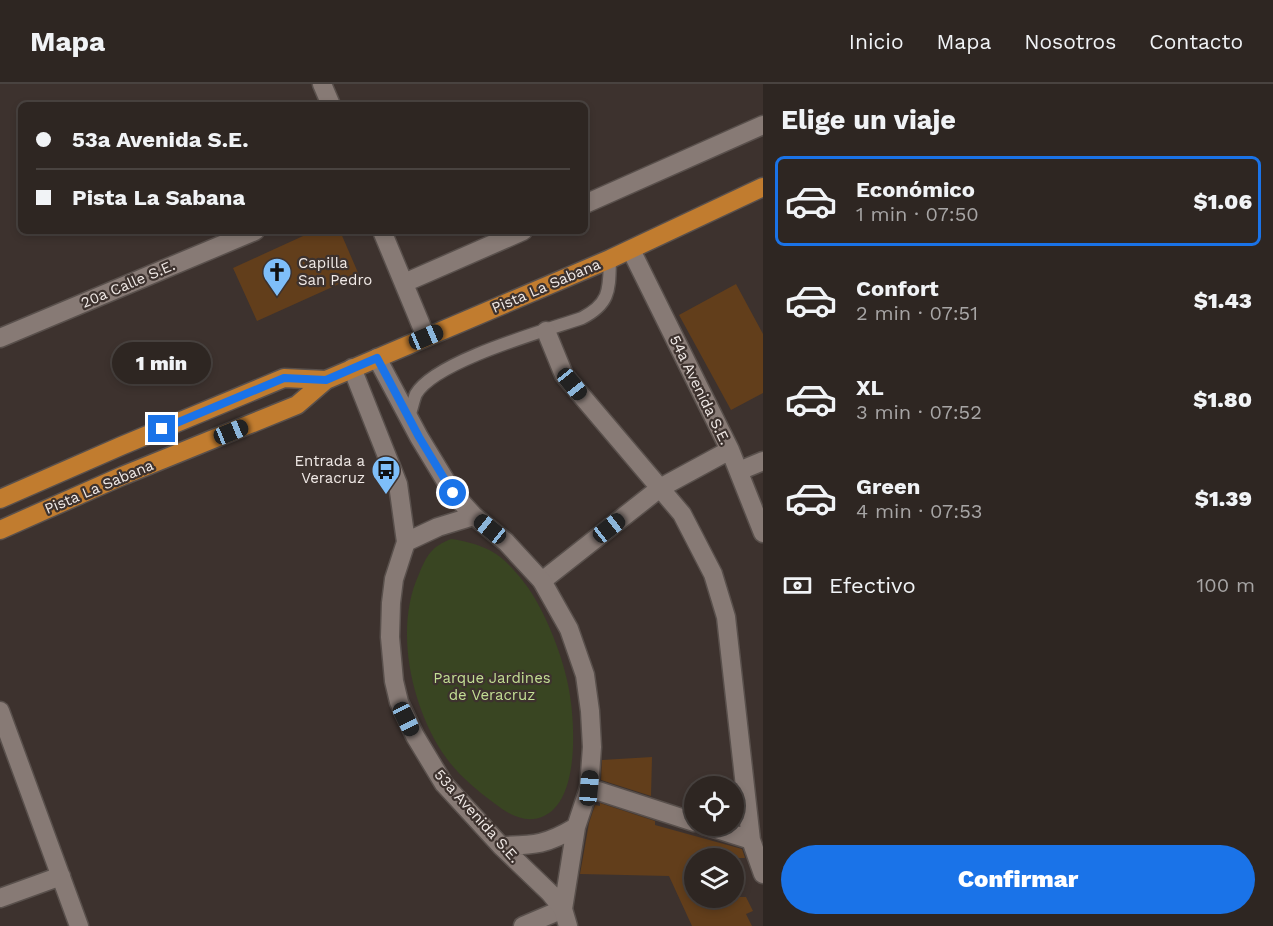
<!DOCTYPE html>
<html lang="es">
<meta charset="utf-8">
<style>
body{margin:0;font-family:"Work Sans",sans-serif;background:#3a322f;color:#f1f3f6;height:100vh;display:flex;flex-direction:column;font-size:22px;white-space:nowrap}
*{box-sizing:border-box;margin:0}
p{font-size:20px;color:#a7a5a5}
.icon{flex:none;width:33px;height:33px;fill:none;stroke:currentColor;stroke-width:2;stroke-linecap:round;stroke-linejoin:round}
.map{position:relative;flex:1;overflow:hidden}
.details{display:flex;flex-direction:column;background:#2e2622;width:510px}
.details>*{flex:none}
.guide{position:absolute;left:18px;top:18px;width:570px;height:132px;border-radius:9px;box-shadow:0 3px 9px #0003,0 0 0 2px #494340;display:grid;align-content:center;height:132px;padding:0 18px;background:#2e2622}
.fabs{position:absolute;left:684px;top:692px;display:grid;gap:12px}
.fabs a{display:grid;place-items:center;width:60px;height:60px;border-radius:50%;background:#2e2622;box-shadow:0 3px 9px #0003,0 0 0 2px #494340;font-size:30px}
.end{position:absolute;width:27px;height:27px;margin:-14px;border:8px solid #1a73e8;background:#fff;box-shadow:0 0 0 3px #fff}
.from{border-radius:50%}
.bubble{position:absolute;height:42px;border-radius:21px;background:#2e2622;box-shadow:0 3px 9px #0003,0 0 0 2px #494340;font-size:20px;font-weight:800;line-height:42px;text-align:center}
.car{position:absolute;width:18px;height:36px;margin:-18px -9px;border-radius:8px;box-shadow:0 0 4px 2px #0007;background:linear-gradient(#222 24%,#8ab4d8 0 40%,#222 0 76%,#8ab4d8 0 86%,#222 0)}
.guide b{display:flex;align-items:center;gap:21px;height:57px;font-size:22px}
.guide b+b{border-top:2px solid #494340}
.guide i{width:15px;height:15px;background:#f1f3f6}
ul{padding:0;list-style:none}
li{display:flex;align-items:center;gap:18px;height:90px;margin:0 12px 9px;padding:0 6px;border:3px solid transparent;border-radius:9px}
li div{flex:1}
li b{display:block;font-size:22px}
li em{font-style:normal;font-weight:800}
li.selected{border-color:#1a73e8}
li>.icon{width:54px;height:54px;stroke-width:1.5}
h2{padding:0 18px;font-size:27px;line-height:72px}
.pay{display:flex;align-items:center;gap:15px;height:66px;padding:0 18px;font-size:22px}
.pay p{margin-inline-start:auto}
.primary-button{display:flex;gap:12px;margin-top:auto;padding:12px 18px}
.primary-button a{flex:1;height:69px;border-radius:36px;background:#1a73e8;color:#fff;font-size:24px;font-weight:800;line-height:69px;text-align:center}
header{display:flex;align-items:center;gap:36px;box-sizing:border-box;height:84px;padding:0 30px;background:#2e2622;border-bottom:2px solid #494340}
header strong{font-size:28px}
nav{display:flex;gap:33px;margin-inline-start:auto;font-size:21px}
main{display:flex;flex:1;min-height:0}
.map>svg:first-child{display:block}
.green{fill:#394522}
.building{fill:#623e1b}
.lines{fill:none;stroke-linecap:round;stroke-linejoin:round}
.service-casing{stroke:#59504c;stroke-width:15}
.minor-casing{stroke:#59504c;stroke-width:21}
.tertiary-casing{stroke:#59504c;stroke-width:21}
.primary-casing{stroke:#59504c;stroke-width:21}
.service{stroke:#877a75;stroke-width:12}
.minor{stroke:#877a75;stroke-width:18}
.tertiary{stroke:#877a75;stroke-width:18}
.primary{stroke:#c17c2f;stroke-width:18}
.route{stroke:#1a73e8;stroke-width:8}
.labels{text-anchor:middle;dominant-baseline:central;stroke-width:4.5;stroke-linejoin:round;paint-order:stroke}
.poi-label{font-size:15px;fill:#f1eae7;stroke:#3d322e;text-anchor:start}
.street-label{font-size:15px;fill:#f1eae7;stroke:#3d322e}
.park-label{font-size:15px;fill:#c3de94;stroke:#3d322e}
</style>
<header>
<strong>Mapa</strong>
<nav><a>Inicio</a><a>Mapa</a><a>Nosotros</a><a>Contacto</a></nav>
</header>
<main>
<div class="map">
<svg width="763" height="842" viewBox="0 0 763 842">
<rect width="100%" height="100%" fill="#3d322e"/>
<path class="green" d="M 451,455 C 472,458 493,464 508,480 C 519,491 531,506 538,520 C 553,547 568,588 571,619 C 575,650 577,717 544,732 C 526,741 508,730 494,719 C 475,705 455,688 442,668 C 411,620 394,544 419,490 C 427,471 431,463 451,455 Z"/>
<path class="building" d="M 314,147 L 340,147 L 359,191 L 257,237 L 233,184 Z
M 736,200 L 763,250 L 763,309 L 731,326 L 679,231 Z
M 652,673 L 651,712 L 601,696 L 602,676 Z
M 600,719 L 655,737 L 655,741 L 742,765 L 745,774 L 694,774 L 694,813 L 746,813 L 753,827 L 746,830 L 752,842 L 692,842 L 669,792 L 580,790 L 589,739 L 595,721 L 600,722 Z"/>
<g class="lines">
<g class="service-casing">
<path id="service" d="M 409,332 C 412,325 413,317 416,310 C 435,277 544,247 582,234 C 611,219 609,205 610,175"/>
</g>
<g class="minor-casing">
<path id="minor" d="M 322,0 L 331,21
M 585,120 L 763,41
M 382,147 L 426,253
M 631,166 L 730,366 L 763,449
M 404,199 L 523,147
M 546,247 L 564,291 L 682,430 L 713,490 L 726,533 L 751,756 L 763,790
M 0,254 L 255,147
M 739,387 L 763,377
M 542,497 L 660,404 L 730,366
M 0,627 L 79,842
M 589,704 L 694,738
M 704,741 L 751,756
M 0,814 L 61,792
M 523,842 L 563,825"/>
</g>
<g class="tertiary-casing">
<path id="tertiary" d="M 377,274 L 419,353 L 453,409 L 474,432 L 506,458 L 542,497 L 569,545 L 585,591 L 590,627 L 592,663 L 589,704 L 576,743 L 563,825
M 352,284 L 398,400 L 406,458 L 394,495 L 391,519 L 390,553 L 394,597 L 399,618 L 415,652 L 444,700 L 501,762 L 550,809 L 563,825 L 568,842
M 406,458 L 438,443 L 474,432
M 501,762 C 535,761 546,761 576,743"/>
</g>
<g class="primary-casing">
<path id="primary" d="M 0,415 L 121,362 L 284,294 L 326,296
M 0,446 L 122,392 L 297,321 L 326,296 L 610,175 L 763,103"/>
</g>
<use href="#service" class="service"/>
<use href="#minor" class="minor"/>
<use href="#tertiary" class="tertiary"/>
<use href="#primary" class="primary"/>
</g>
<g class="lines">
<path class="route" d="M 162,345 L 284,294 L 326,296 L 377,274 L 419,353 L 453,409"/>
</g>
<defs>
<g id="church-pin" transform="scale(1.5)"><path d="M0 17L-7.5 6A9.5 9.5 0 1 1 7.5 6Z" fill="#7ebef9" stroke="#3d322e"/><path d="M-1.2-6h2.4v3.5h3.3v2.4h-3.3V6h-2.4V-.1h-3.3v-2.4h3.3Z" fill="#111"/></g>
<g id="bus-pin" transform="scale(1.5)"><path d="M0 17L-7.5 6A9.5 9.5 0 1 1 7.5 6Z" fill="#7ebef9" stroke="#3d322e"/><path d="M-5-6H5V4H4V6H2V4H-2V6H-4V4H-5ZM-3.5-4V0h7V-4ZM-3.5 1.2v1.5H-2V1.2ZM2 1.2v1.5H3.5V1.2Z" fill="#111"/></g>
</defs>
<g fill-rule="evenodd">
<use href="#church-pin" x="277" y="188"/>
<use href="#bus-pin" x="386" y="386"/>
</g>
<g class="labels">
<g class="poi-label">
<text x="298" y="179">Capilla<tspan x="298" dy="17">San Pedro</tspan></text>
<text x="365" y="377" text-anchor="end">Entrada a<tspan x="365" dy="17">Veracruz</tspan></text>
</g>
<g class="street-label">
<text transform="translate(128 200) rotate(-23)">20a Calle S.E.</text>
<text transform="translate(546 202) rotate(-23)">Pista La Sabana</text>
<text transform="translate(700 306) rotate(64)">54a Avenida S.E.</text>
<text transform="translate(99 403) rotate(-23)">Pista La Sabana</text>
<text transform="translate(477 732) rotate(48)">53a Avenida S.E.</text>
</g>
<g class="park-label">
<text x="492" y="594">Parque Jardines<tspan x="492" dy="17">de Veracruz</tspan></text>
</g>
</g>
</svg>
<div class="fabs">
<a><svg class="icon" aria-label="locate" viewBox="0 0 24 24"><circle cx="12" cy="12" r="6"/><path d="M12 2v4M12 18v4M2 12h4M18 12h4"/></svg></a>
<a><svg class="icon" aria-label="layers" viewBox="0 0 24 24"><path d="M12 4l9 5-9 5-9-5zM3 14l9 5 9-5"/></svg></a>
</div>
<i class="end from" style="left:453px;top:409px"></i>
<i class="end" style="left:162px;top:345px"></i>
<div class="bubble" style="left:112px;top:258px;width:99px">1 min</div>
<i class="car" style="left:426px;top:253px;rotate:67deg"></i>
<i class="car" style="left:572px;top:300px;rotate:141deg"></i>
<i class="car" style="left:231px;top:348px;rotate:68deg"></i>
<i class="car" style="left:609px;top:444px;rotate:52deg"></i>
<i class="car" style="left:490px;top:445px;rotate:309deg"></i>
<i class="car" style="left:406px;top:635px;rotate:154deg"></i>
<i class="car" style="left:589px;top:704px;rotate:5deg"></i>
<div class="guide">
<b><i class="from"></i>53a Avenida S.E.</b>
<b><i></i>Pista La Sabana</b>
</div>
</div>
<section class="details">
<h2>Elige un viaje</h2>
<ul>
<li class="selected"><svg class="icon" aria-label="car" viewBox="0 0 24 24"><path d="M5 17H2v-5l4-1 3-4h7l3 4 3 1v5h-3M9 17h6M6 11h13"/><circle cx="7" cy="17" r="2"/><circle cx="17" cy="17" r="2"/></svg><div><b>Económico</b><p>1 min · 07:50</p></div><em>$1.06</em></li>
<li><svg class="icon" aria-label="car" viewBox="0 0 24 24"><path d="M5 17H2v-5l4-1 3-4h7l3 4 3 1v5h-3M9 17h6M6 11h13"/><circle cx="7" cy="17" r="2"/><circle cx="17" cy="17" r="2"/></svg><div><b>Confort</b><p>2 min · 07:51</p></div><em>$1.43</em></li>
<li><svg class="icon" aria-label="car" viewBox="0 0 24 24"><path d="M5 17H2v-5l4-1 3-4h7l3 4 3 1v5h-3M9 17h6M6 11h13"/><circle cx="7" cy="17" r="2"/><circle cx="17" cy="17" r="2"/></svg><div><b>XL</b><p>3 min · 07:52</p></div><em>$1.80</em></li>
<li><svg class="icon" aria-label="car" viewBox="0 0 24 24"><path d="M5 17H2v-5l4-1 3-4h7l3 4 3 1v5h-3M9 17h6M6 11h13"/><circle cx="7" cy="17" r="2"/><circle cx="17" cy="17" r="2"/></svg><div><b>Green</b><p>4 min · 07:53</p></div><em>$1.39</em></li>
</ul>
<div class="pay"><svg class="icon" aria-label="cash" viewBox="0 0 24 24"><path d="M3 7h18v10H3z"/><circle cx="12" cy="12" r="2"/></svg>Efectivo<p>100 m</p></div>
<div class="primary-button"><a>Confirmar</a></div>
</section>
</main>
